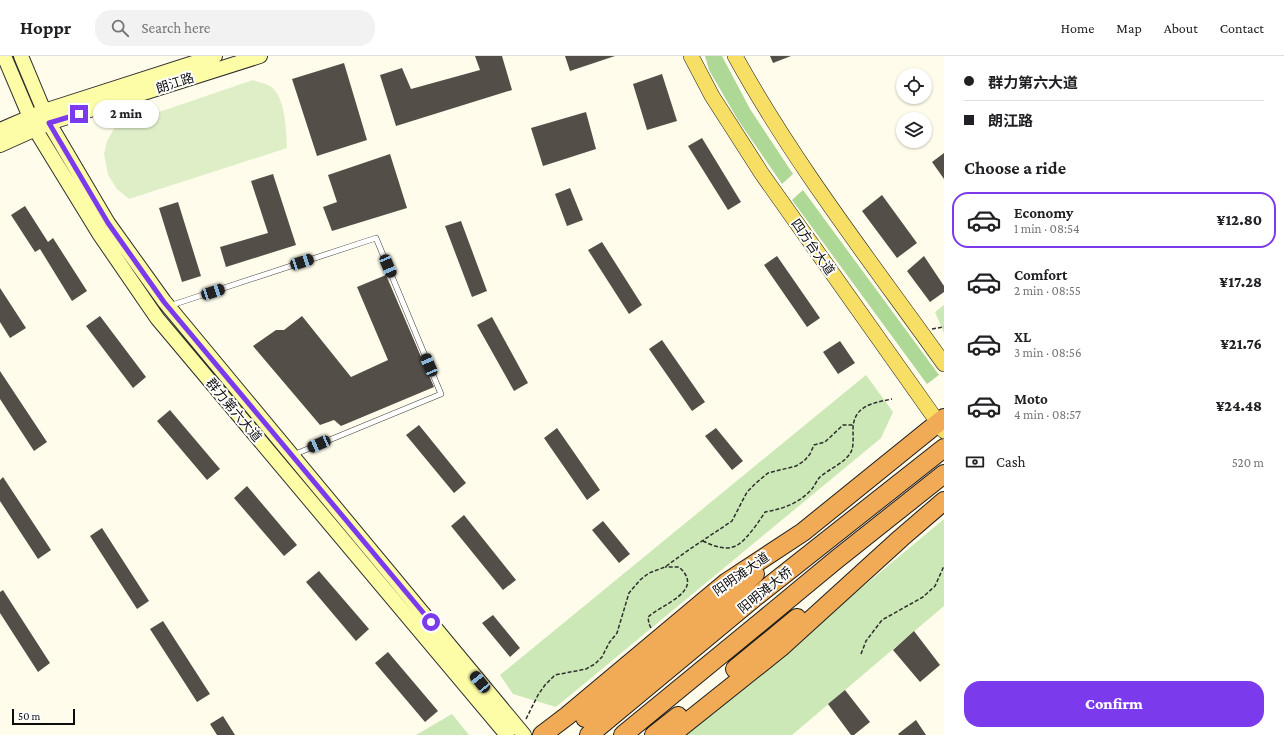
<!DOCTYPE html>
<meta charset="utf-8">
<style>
body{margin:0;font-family:"Crimson Pro","Noto Sans SC",serif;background:#f2f2f2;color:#202124;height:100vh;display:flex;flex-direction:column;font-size:15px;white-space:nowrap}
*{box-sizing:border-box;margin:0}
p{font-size:13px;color:#757577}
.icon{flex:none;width:22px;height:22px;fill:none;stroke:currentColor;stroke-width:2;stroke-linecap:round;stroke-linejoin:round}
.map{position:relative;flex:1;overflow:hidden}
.details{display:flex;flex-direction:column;background:#fff;width:340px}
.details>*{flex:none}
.banner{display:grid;align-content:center;height:88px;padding:0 20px;background:#fff}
.controls{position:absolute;left:896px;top:12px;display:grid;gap:8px}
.controls a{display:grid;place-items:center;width:36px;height:36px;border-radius:50%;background:#fff;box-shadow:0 1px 3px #0004;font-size:20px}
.scale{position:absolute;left:12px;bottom:10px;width:63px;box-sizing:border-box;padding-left:4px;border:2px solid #0c0c0c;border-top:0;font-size:11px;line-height:14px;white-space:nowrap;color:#0c0c0c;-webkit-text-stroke:3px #fff;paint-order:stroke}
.end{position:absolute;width:18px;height:18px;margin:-9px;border:5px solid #7c3aed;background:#fff;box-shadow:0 0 0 2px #fff}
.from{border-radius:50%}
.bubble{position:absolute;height:28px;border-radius:14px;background:#fff;box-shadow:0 1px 3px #0004;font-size:13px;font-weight:800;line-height:28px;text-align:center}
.car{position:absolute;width:12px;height:24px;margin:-12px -6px;border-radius:5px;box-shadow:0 0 3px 1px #0007;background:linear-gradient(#222 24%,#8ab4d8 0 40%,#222 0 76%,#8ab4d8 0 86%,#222 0)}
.banner b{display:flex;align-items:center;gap:14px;height:38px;font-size:15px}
.banner b+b{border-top:1px solid #e0e0e0}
.banner i{width:10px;height:10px;background:#202124}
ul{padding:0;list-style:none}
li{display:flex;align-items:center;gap:12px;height:56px;margin:0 8px 6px;padding:0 12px;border:2px solid transparent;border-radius:16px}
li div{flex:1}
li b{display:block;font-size:15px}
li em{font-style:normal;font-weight:800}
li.on{border-color:#7c3aed}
li>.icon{width:36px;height:36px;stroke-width:1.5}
h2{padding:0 20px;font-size:18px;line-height:48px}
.pay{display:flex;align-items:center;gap:10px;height:44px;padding:0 20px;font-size:15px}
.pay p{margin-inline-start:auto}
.action{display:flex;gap:8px;margin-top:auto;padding:8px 20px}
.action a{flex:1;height:46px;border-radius:16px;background:#7c3aed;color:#fff;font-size:16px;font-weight:800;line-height:46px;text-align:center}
header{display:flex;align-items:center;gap:24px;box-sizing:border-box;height:56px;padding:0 20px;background:#fff;border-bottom:1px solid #e0e0e0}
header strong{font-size:19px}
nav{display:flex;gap:22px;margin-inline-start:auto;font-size:14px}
.search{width:280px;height:36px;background:#f2f2f2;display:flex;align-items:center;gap:10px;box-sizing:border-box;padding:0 14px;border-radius:16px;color:#757577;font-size:15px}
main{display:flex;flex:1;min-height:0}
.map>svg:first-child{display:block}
.green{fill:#cbe8b6}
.forest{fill:#add895}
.pitch{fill:#deefc7}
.building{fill:#544e48}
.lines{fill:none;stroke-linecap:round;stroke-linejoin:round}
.lane-casing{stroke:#3f3f3f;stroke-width:6}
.secondary-casing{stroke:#2e2e2e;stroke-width:16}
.primary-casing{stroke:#1d1d1d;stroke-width:16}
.highway-casing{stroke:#1d1d1d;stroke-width:20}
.path{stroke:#2e2e2e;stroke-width:1.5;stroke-dasharray:4 2;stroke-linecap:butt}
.lane{stroke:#fff;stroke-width:5}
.secondary{stroke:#fdfca7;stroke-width:14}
.primary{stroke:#f6df64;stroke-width:15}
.highway{stroke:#f1ab56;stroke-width:18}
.route{stroke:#7c3aed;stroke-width:5}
.labels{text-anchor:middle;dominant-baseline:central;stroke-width:4;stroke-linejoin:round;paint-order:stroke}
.street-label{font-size:13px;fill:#0c0c0c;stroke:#fff}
</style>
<header>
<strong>Hoppr</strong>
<div class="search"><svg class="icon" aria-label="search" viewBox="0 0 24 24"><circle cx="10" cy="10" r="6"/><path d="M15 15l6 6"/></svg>Search here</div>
<nav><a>Home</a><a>Map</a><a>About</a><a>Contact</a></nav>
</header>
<main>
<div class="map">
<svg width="944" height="679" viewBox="0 0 944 679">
<rect width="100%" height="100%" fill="#fffceb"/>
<path class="green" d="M 944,249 L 944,277 L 935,256 Z
M 866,319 L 893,356 L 881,382 L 556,651 L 513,638 L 500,619 Z
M 944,463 L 944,550 L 792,679 L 685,679 Z
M 452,658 L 469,679 L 416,679 Z"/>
<path class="forest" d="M 705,0 L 722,0 L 750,53 L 793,118 L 782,128 L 738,64 L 709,14 Z
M 803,134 L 939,319 L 927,328 L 792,144 Z"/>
<path class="pitch" d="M 253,24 C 258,26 264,27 268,29 C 286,37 286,75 287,92 L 129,143 L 117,133 L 108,119 L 104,98 L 107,85 L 115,71 Z"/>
<path class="building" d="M 475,0 L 502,0 L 512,34 L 396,70 L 380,19 L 402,12 L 411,33 L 480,14 Z
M 565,0 L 615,0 L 570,15 Z
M 770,0 L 791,0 L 773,7 Z
M 344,7 L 367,84 L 317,100 L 292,23 Z
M 662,18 L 677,65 L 647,74 L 633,28 Z
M 586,56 L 596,93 L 543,110 L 531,72 Z
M 702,82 L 741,146 L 728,154 L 688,90 Z
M 944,97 L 944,123 L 932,106 Z
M 390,98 L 407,152 L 332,175 L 323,151 L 337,146 L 328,119 Z
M 273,118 L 296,189 L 226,211 L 220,191 L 268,177 L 251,125 Z
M 570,132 L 583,164 L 567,170 L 555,138 Z
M 882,139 L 917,187 L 897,202 L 862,155 Z
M 178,146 L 201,220 L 182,226 L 159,152 Z
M 25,150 L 48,186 L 53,182 L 87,235 L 72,245 L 40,193 L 35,196 L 11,159 Z
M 461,165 L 487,235 L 472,241 L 445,170 Z
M 602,186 L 642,249 L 629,258 L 588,194 Z
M 777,200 L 820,262 L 807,271 L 764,209 Z
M 924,200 L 944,230 L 944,236 L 930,246 L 907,215 Z
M 386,219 L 434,331 L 341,370 L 334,364 L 320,369 L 253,290 L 276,274 L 284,274 L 302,260 L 351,321 L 388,304 L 357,231 Z
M 0,232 L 26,272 L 10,282 L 0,266 Z
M 100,260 L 146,321 L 133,332 L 86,270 Z
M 492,261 L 528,327 L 514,335 L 477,269 Z
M 662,284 L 705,346 L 692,355 L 649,293 Z
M 840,285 L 855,307 L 838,318 L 823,296 Z
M 0,315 L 47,386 L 34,395 L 0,343 Z
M 170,354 L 220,413 L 207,424 L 157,365 Z
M 419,369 L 466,427 L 454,437 L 406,379 Z
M 557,372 L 600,434 L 587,444 L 544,382 Z
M 716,372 L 743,405 L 732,414 L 705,380 Z
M 3,421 L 51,494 L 38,503 L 0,445 L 0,424 Z
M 247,430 L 297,489 L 284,500 L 234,442 Z
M 464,459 L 516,524 L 503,534 L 451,470 Z
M 603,465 L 630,498 L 619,507 L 592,474 Z
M 102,472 L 149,545 L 137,553 L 90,480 Z
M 319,515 L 369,573 L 356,585 L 306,526 Z
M 3,534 L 50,607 L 38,616 L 0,557 L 0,536 Z
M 493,559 L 520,592 L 510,601 L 482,567 Z
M 163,565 L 210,638 L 197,646 L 150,573 Z
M 914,575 L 940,609 L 920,626 L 893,594 Z
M 388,596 L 438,655 L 425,666 L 375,607 Z
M 845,634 L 870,666 L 854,679 L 851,679 L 828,648 Z
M 223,660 L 235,679 L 217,679 L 210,668 Z
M 916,664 L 926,679 L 899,679 L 898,678 Z"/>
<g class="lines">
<g class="lane-casing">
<path id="lane" d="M 169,250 L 376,182 L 441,338 L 293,399"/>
</g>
<g class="secondary-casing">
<path id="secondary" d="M 4,0 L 35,73 L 100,179 L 157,262 L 507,679
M 21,0 L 49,67 L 108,167 L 164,245 L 524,679
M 0,74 L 44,55 L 215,0
M 0,89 L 49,67 L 260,0"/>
</g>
<g class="primary-casing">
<path id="primary" d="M 691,0 L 712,40 L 762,118 L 944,375
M 735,0 C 795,109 872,207 944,308"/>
</g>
<g class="highway-casing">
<path id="highway" d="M 735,613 L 797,562
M 585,662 L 755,518
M 542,679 L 567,660 L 727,526 L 803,476 L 944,362
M 589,679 L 754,542 L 944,392
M 623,679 L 762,565 L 837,503 L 944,418
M 654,679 L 678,660
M 671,679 L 780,592 L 901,482 L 944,445"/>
</g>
<path class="path" d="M 932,273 L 944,271
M 703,485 C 713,490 728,496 739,488 C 746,484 761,463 765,456 C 782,453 797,448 809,436 C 814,432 816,425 820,421 C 830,412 844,408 851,396 C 854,390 853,381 853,374 C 853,350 872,347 892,343
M 651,572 L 649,568 L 648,561 C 662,548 706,535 679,511 L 665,511
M 861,598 L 866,585 L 882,564 L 923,541 L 935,530 L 944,510
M 526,663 L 538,639 L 545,629 L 555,619 L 586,613 L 595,608 L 602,601 L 609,587 L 617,577 L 629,537 L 640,524 L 649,517 L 665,511 L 690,493 L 732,465 L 747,436 L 756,427 L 768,417 L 796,410 L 804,405 L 810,398 L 814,389 L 825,386 L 843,369 L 853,369"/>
<use href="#lane" class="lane"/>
<use href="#secondary" class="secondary"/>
<use href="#primary" class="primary"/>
<use href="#highway" class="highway"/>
</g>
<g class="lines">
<path class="route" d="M 79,58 L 49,67 L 108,167 L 164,246 L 431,566"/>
</g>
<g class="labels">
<g class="street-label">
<text transform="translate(175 27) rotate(-18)">朗江路</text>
<text transform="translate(813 191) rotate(55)">四方台大道</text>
<text transform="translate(234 354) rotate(50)">群力第六大道</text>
<text transform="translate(741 518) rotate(-35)">阳明滩大道</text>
<text transform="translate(765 534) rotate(-39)">阳明滩大桥</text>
</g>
</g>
</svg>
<div class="controls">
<a><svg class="icon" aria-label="locate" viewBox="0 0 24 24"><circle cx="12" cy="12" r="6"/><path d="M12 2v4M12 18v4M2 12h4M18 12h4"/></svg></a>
<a><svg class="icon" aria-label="layers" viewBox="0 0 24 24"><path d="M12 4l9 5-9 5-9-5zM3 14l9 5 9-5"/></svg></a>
</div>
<div class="scale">50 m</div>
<i class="end from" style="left:431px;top:566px"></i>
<i class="end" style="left:79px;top:58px"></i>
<div class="bubble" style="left:93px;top:44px;width:66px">2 min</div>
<i class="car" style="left:302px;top:206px;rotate:72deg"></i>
<i class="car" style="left:388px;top:210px;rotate:157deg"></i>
<i class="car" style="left:213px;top:236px;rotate:72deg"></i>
<i class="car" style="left:429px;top:309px;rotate:337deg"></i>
<i class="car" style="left:319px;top:388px;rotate:247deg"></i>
<i class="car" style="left:480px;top:626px;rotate:321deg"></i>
</div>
<section class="details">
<div class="banner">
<b><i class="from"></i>群力第六大道</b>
<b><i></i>朗江路</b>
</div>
<h2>Choose a ride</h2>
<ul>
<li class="on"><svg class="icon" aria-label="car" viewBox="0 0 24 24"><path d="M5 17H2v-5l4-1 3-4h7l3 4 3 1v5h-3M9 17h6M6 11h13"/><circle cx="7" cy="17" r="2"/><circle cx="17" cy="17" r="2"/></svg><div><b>Economy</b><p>1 min · 08:54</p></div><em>¥12.80</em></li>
<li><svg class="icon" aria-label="car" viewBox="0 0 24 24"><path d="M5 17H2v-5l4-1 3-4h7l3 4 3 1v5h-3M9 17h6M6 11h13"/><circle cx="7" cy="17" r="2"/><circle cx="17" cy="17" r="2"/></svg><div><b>Comfort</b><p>2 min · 08:55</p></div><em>¥17.28</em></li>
<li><svg class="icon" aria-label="car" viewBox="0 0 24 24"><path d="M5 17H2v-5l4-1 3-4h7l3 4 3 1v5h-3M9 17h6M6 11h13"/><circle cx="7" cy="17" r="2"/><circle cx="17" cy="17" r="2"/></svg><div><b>XL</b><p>3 min · 08:56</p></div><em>¥21.76</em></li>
<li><svg class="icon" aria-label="car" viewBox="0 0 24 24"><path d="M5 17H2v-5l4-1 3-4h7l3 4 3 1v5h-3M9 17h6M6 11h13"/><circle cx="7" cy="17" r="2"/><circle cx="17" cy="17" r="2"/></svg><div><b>Moto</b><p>4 min · 08:57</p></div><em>¥24.48</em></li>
</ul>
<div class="pay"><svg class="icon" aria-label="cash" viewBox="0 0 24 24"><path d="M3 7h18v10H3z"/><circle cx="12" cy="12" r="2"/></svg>Cash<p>520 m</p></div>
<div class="action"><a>Confirm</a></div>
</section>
</main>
